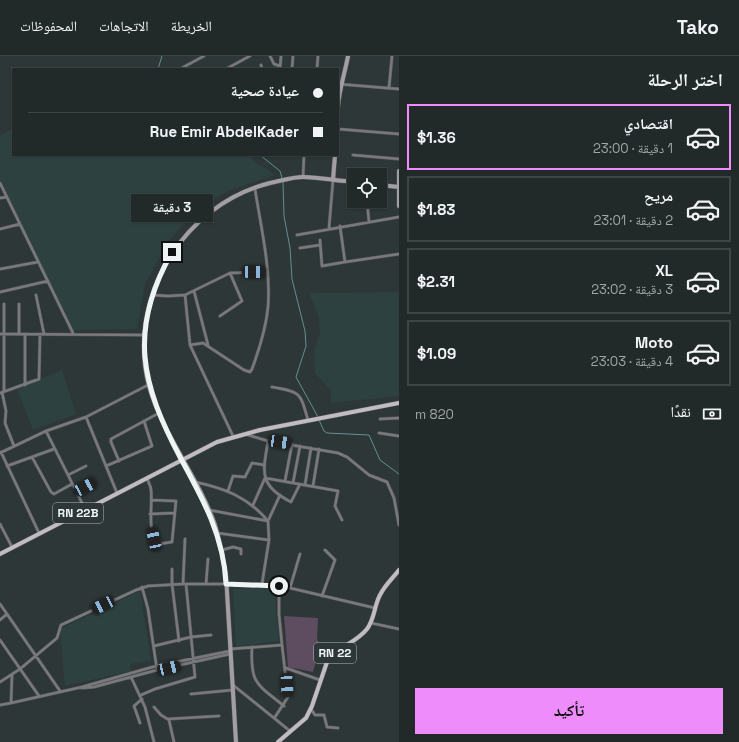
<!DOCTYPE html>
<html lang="ar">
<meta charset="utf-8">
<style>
body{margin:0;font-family:"Space Grotesk","Noto Naskh Arabic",sans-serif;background:#2e3535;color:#f1f3f6;direction:rtl;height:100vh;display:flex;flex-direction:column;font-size:15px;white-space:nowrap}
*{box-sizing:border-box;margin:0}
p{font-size:13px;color:#a2a6a8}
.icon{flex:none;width:22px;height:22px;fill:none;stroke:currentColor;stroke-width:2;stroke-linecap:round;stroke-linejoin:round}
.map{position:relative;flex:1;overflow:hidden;direction:ltr}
.drawer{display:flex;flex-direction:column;background:#222929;width:340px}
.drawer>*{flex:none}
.top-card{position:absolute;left:12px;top:12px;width:327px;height:88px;border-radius:0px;box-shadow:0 1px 3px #0004,0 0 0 1px #3f4546;direction:rtl;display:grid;align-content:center;height:88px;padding:0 16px;background:#222929}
.buttons{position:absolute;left:347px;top:112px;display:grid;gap:8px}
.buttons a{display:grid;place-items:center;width:40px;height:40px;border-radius:0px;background:#222929;box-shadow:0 1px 3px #0004,0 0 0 1px #3f4546;font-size:20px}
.end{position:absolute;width:18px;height:18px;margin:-9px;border:5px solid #eef4f4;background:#111;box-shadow:0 0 0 2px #111}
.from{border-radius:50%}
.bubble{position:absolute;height:28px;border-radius:0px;background:#222929;box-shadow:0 1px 3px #0004,0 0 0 1px #3f4546;font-size:13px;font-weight:700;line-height:28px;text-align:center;direction:rtl}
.car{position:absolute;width:12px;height:24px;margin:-12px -6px;border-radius:5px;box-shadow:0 0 3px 1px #0007;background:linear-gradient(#222 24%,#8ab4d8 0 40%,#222 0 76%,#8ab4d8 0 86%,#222 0)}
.top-card b{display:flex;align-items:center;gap:14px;height:38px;font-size:15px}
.top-card b+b{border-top:1px solid #3f4546}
.top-card i{width:10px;height:10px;background:#f1f3f6}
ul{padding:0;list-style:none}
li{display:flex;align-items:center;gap:12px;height:66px;margin:0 8px 6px;padding:0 8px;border:2px solid #3f4546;border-radius:0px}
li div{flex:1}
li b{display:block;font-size:15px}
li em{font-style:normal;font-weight:700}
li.on{border-color:#ed8cfa}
li>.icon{width:36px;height:36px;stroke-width:1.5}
h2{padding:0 16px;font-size:18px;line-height:48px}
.pay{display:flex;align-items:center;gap:10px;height:44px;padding:0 16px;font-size:15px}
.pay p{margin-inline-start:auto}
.action{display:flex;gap:8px;margin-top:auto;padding:8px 16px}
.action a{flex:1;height:46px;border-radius:0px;background:#ed8cfa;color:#111;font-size:16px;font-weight:700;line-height:46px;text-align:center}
header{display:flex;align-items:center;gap:24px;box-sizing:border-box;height:56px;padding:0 20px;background:#222929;border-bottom:1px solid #3f4546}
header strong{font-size:19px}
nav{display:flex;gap:22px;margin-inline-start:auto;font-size:14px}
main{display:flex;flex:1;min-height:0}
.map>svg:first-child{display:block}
.built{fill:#2e4141}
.green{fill:#5e4c60}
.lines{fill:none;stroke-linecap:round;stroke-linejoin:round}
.stream{stroke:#638f91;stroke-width:1}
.street-casing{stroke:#4c5555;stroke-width:3.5}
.secondary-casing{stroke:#4c5555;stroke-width:5}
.primary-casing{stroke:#4c5555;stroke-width:5}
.street{stroke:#7b787c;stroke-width:2.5}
.secondary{stroke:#a39ea4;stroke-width:4}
.primary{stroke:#c2bcc2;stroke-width:4}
.route{stroke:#eef4f4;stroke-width:5}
.labels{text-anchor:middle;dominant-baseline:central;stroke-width:4;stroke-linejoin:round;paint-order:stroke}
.shield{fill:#2d3737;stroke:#b4bbbb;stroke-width:1}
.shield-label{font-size:12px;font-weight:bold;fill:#eef4f4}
</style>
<header>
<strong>Tako</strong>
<nav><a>الخريطة</a><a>الاتجاهات</a><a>المحفوظات</a></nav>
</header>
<main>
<section class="drawer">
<h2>اختر الرحلة</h2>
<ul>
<li class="on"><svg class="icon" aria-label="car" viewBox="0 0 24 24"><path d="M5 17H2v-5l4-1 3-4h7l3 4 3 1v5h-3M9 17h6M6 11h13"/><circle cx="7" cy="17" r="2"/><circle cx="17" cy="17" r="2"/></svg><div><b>اقتصادي</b><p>1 دقيقة · 23:00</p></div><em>$1.36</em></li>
<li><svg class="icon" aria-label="car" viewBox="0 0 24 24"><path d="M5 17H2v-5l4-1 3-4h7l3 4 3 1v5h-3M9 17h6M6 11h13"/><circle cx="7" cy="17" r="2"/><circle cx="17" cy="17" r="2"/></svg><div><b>مريح</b><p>2 دقيقة · 23:01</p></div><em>$1.83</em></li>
<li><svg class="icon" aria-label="car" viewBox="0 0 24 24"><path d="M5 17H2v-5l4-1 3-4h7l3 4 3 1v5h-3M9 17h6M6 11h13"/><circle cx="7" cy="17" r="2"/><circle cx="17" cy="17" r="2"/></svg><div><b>XL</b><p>3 دقيقة · 23:02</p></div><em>$2.31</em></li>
<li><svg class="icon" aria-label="car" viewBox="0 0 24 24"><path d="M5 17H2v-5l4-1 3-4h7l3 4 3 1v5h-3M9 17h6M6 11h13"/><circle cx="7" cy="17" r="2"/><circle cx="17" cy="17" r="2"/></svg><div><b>Moto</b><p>4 دقيقة · 23:03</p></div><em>$1.09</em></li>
</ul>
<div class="pay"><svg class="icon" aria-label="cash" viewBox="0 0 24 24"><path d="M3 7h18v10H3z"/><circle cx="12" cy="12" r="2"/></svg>نقدًا<p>820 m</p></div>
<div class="action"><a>تأكيد</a></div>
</section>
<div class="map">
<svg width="399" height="686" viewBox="0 0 399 686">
<rect width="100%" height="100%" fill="#2d3737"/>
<path class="built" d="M 13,73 L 13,99 L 250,99 L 258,109 L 267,113 L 275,119 L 230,134 L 208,146 L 187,164 L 168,186 L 145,228 L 137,273 L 72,274 L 0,125 L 0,80 Z
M 399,236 L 399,340 L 331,347 L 331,335 L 315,317 L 314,296 L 320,277 L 319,261 L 309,237 Z
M 62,314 L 76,358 L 33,374 L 17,333 Z
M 274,532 L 279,585 L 236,590 L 233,533 Z
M 140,535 L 151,605 L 130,608 L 131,615 L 65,630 L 60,573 Z"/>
<path class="green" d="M 284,560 L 318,562 L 317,582 L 320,592 L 313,616 L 288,611 Z"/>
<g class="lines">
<path class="stream" d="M 158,13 L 162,0
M 260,99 L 280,115 L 282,122
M 283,126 L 284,160 L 290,192 L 292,223 L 305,275 L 306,290 L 296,321 L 318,361
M 319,364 L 324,375 L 327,377 L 369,379 L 380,404 L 399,418"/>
<g class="street-casing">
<path id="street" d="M 270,0 L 274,8 L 280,10
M 261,9 L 262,13
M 180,13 L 204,0
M 226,13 L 250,0
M 280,13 L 281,0
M 292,13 L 293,0
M 317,13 L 318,0
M 338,28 L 399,33
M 389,32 L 392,0
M 338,73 L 399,78
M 353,99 L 399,103
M 303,121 L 304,99
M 0,127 L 73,277
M 0,142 L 7,141
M 367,145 L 369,166
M 340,170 L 345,206 L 399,198
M 329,172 L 333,124
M 0,173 L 20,168
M 297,179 L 399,161
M 320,184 L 322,210 L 345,206
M 300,192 L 320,189
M 0,213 L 38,206
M 194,235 L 208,289
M 0,236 L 48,225
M 36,239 L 44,278
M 152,239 L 168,240 L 185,239
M 220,260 L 242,245 L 230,217
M 0,278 L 145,279
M 19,278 L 19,248
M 25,278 L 25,329
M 190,289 L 203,287 L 244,314 L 250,316 L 252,313 C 259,294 266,272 268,251 C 271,212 261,172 255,133
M 272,331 C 302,336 300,337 308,364
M 2,336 L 6,355 L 5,367 L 14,390
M 4,336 L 4,248
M 0,337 L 39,323 L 40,278
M 86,361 L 117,437
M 380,363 L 399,362
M 46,375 L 85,453
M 379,377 L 399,380
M 245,378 L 268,385 L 338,397 L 347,401 L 369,419 L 387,426 L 394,442 L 399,469
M 233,380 L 190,289 L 185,239 L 230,217 L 268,216
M 268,385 C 263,416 258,429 291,446 L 300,428
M 1,396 L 39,477
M 0,397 L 46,375 L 86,361 L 148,329
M 32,401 L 51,436 L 54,438 L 72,428
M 119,405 L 111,386 L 111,383 L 159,357
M 7,410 L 54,393
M 106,410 L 152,390 L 144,365
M 68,419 L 86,410
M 147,422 C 148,426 151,430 151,434 C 153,447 146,480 159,488 L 172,486 L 176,445 L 151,444
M 285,425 L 292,388
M 195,426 C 224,432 248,441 268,465 L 269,484 L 262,528
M 293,427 L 300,390
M 305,429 L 311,392
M 313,430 L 319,393
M 228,435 L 233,420 L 245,421 L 252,407 L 264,409
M 76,436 L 94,426
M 253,449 L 265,422 L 338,435 L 335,450 L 342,464
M 209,454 L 268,465 L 280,439
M 150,458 L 174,457
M 0,468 L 12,491
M 217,477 L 269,484
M 222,494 L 233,491 L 241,493 L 241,498
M 172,513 L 172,528 L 179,585
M 183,528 L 185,483
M 206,528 L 208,503
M 279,530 L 279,558 L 282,589
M 142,531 L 148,553 L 157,614
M 290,532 L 300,498
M 322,540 L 335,504 L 325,494
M 0,548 L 7,558
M 0,564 L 7,558 L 60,635
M 371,567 L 399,573
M 0,584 L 39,640
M 154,590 L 191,581 L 211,579
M 252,591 C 250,628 257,628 284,650
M 230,593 L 282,589 L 288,641 L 275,661
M 286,612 L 320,624
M 12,619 L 11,647 L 82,631 L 156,610 L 230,595
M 131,621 L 145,651 L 154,686
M 0,626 L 20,613 L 57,582 L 61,569 L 136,534 L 148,530 L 183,528 L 262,528 L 290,532 L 375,552
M 233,629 L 290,675
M 82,632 L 94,631 L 157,614 L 230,598
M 191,638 L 233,634
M 141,639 L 155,633 L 195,621 L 186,528
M 0,649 L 11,647
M 154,651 L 161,659 L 169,664 L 174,686
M 311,653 L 315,659 L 324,659 L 327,671 L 338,672
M 168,663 L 219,660
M 140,667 L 134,650 L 142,643"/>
</g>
<g class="secondary-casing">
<path id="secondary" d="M 338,51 C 339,33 345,17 348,0
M 399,115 L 399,150
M 333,124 L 335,99
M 380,129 L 399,131
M 236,686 L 226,519 C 223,502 220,485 215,469 C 198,420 163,380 149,330 C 126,242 183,149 270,127 C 281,125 292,121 303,121 C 319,121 337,125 354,126"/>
</g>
<g class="primary-casing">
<path id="primary" d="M 0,498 L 217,386 L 260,374 L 399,347
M 278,686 L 306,662 L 312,650 L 327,606 C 337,591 356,587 367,573 C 375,562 374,550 380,539 C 385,529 393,522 399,514"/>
</g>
<use href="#street" class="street"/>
<use href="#secondary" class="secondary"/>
<use href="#primary" class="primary"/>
</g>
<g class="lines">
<path class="route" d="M 172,196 C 128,274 141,328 181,403 C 203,443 224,481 226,528 L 279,530"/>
</g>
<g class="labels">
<g class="shield">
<rect x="53" y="447" width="50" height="20" rx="3"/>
<rect x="314" y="587" width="42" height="20" rx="3"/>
</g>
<g class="shield-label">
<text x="78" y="457">RN 22B</text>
<text x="335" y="597">RN 22</text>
</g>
</g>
</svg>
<div class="buttons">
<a><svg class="icon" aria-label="locate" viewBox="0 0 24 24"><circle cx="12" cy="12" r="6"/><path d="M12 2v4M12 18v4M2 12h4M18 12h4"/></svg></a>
</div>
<i class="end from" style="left:279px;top:530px"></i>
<i class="end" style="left:172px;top:196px"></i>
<div class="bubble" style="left:131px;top:138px;width:82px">3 دقيقة</div>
<i class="car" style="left:254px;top:216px;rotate:91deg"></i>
<i class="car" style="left:280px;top:386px;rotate:98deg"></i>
<i class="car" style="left:85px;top:431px;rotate:62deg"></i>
<i class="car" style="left:154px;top:483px;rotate:348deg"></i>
<i class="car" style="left:103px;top:549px;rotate:244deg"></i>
<i class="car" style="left:169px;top:612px;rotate:77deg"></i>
<i class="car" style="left:287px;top:629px;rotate:177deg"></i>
<div class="top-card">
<b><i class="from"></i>عيادة صحية</b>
<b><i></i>Rue Emir AbdelKader</b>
</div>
</div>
</main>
